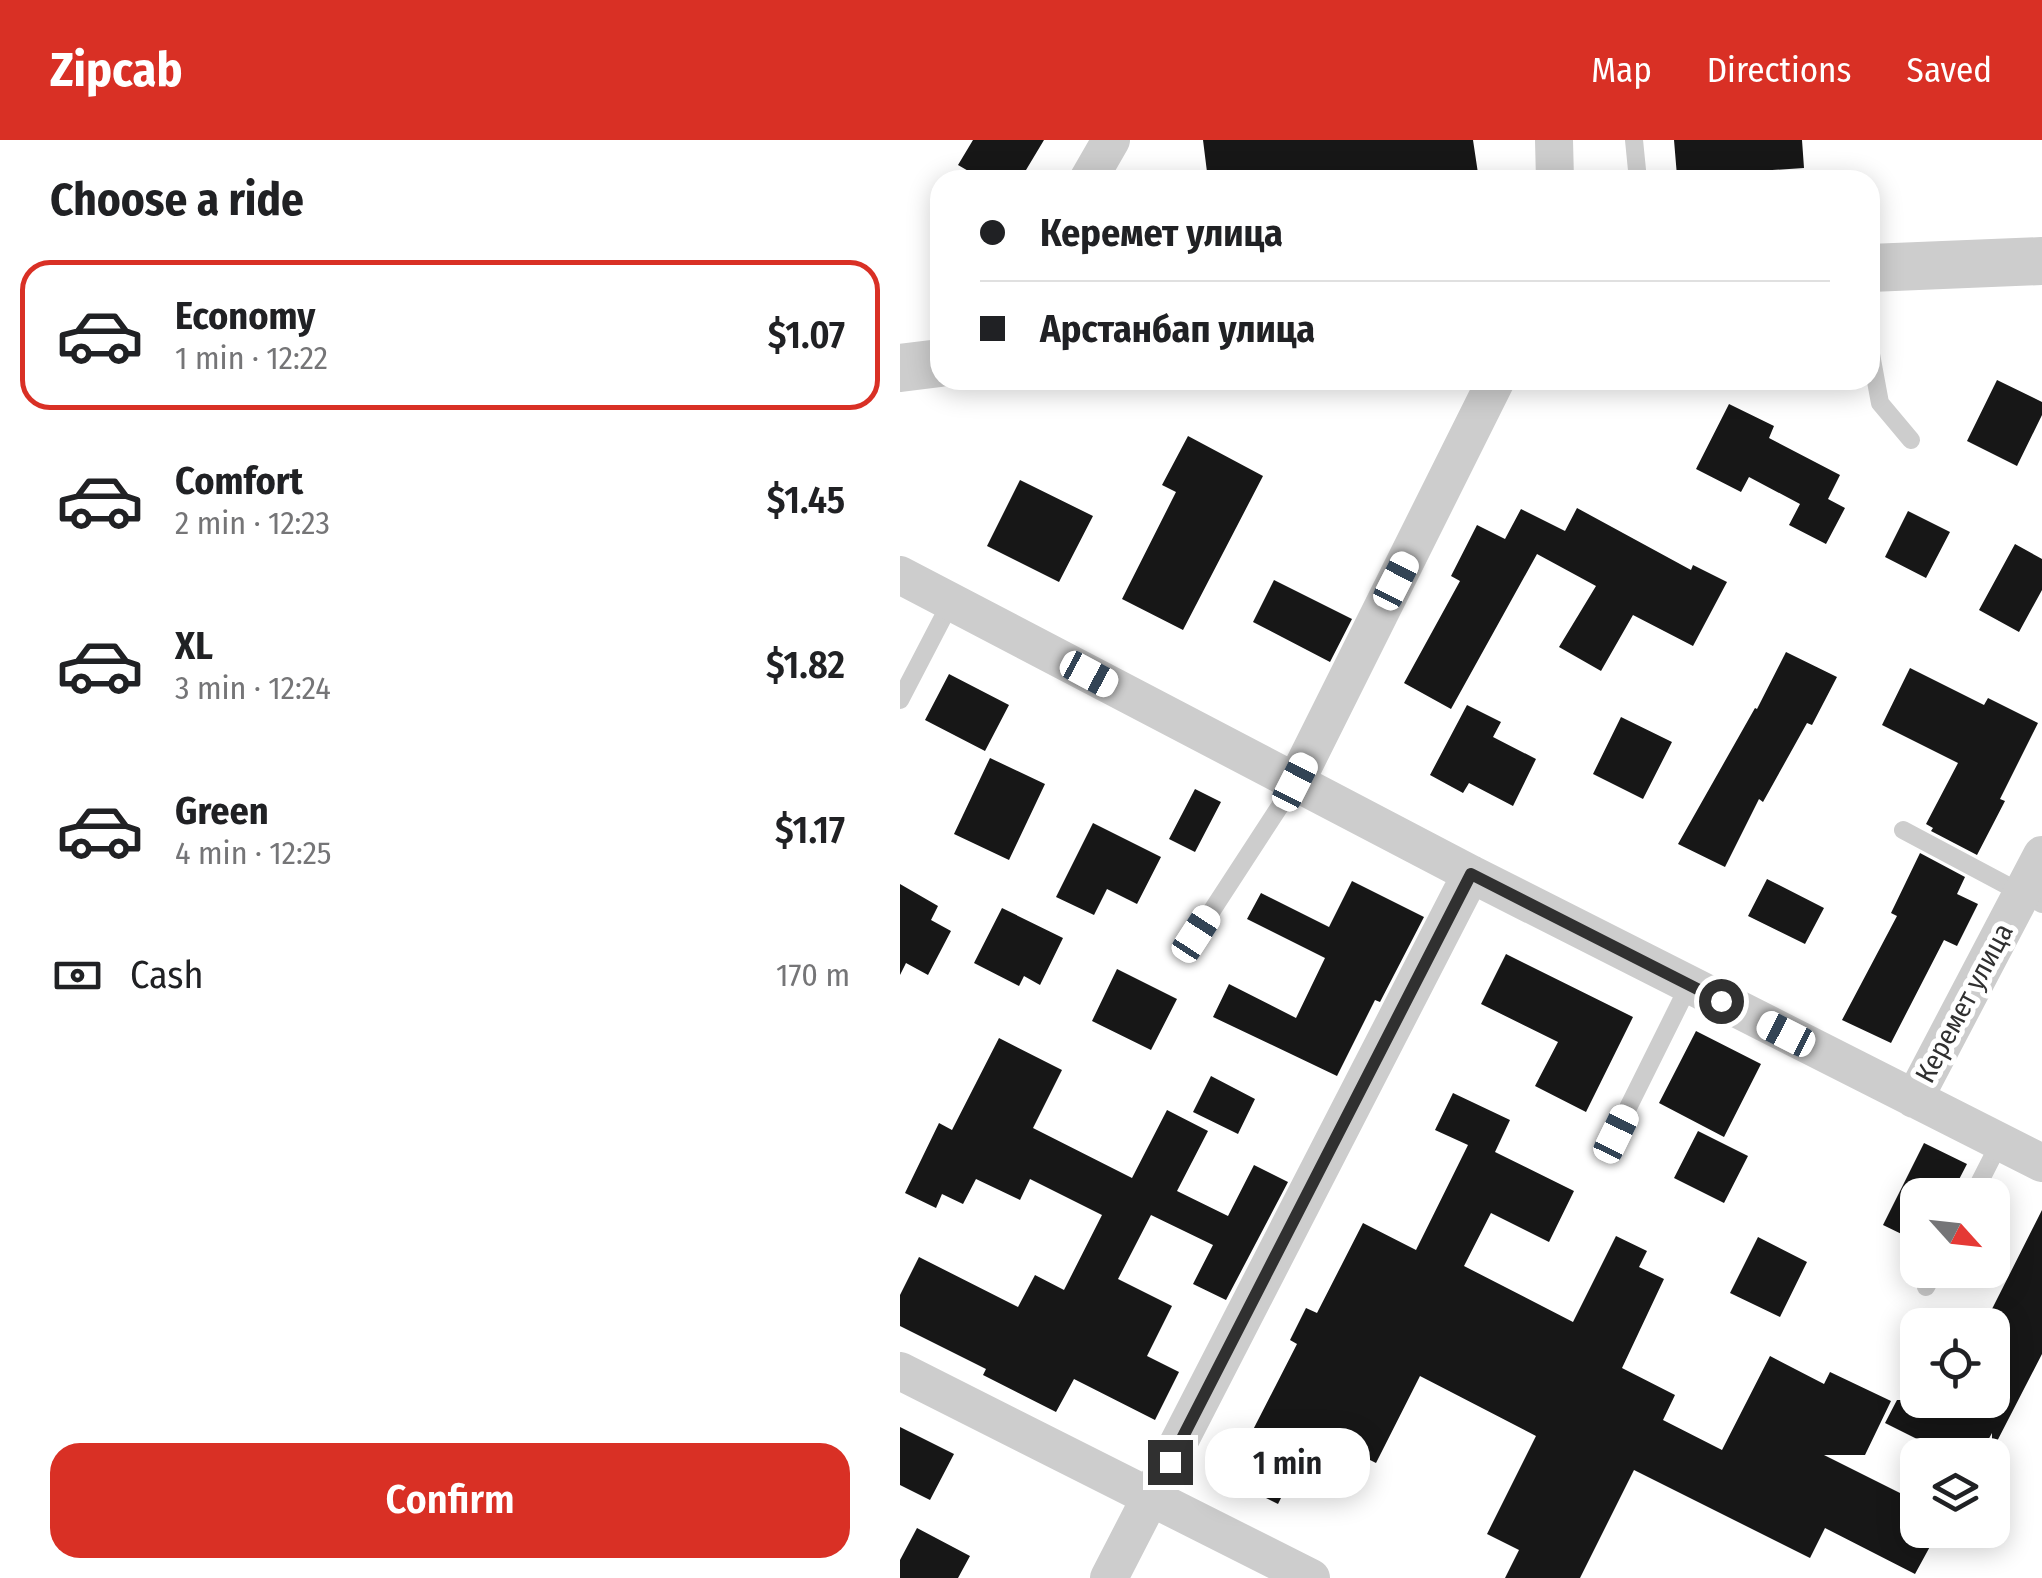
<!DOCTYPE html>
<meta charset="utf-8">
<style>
body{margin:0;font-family:"Fira Sans Condensed",sans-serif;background:#f6f6f6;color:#202124;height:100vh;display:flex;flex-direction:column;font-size:38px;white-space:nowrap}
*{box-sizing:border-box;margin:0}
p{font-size:32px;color:#757577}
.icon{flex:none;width:55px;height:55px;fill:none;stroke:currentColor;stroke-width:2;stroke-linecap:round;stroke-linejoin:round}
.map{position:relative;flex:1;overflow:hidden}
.details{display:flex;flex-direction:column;background:#fff;width:900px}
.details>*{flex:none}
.guide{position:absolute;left:30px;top:30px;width:950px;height:220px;border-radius:30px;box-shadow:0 5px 25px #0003;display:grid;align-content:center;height:220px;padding:0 50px;background:#fff}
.needle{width:65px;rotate:117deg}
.buttons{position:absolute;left:1000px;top:1038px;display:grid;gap:20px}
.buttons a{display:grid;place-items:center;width:110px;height:110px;border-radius:20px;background:#fff;box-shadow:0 5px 25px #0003;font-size:50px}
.end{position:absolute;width:45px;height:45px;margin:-22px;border:12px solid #303030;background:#fff;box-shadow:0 0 0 5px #fff}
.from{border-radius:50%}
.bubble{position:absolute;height:70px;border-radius:30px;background:#fff;box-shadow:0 5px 25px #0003;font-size:32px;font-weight:600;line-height:70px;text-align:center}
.car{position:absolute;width:30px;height:60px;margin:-30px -15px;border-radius:12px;box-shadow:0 0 8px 2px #0007;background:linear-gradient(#fff 24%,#345 0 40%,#fff 0 76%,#345 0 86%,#fff 0)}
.guide b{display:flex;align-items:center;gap:35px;height:95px;font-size:38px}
.guide b+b{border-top:2px solid #e0e0e0}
.guide i{width:25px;height:25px;background:#202124}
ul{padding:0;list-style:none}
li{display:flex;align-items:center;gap:30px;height:150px;margin:0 20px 15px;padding:0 30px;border:5px solid transparent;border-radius:30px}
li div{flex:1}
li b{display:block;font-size:38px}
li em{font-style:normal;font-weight:600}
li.selected{border-color:#d93025}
li>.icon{width:90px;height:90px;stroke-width:1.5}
h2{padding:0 50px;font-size:45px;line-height:120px}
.pay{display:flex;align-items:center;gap:25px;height:110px;padding:0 50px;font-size:38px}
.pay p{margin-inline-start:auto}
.action{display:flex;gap:20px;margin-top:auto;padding:20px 50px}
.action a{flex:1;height:115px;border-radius:30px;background:#d93025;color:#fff;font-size:40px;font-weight:600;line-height:115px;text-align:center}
header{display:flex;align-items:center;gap:60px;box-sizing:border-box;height:140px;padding:0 50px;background:#d93025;color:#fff}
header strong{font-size:48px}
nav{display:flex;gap:55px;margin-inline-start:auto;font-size:35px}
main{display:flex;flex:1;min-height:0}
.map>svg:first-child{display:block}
.building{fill:#171717}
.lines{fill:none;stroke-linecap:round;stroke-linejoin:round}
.service{stroke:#cdcdcd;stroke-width:18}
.minor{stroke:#cdcdcd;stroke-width:38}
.tertiary{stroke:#cdcdcd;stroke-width:48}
.route{stroke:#303030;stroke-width:12}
.labels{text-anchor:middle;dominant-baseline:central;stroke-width:10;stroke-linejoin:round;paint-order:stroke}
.street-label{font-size:28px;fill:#303030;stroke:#fff}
</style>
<header>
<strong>Zipcab</strong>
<nav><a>Map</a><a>Directions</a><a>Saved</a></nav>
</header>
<main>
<section class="details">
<h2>Choose a ride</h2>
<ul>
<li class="selected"><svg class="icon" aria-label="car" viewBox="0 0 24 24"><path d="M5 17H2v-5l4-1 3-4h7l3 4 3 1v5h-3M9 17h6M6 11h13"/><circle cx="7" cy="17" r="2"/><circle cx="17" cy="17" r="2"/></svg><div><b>Economy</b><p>1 min · 12:22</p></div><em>$1.07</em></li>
<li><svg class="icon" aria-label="car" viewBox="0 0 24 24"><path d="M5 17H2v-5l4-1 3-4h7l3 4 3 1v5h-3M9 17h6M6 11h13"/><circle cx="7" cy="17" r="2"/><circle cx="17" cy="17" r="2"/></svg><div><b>Comfort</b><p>2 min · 12:23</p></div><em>$1.45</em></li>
<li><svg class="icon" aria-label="car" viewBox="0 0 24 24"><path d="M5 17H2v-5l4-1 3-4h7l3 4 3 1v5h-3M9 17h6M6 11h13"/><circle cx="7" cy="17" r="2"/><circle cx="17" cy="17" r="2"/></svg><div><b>XL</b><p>3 min · 12:24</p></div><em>$1.82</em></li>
<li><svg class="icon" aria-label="car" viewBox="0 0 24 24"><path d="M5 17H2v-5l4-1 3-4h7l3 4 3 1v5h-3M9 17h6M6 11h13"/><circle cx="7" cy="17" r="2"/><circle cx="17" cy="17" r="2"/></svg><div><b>Green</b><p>4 min · 12:25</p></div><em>$1.17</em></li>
</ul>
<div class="pay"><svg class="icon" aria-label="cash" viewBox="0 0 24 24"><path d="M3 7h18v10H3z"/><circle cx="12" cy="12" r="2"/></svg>Cash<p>170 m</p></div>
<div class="action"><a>Confirm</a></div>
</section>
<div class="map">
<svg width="1142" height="1438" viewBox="0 0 1142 1438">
<rect width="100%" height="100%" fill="#fff"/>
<path class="building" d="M 73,0 L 144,0 L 120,40 L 84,40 L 58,25 Z
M 303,0 L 573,0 L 579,40 L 308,40 Z
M 774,0 L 902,0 L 904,28 L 777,36 Z
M 1097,240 L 1142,262 L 1142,275 L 1117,326 L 1067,301 Z
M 829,264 L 874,286 L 869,298 L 940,335 L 928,359 L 945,368 L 926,404 L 889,385 L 900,364 L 849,337 L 841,352 L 796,329 Z
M 288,296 L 363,336 L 283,490 L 222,459 L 276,352 L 262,345 Z
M 120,340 L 193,376 L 159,442 L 87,406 Z
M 677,368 L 791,430 L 793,425 L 827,442 L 793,506 L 733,475 L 701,531 L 659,507 L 696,446 L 637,414 L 551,569 L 504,543 L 560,441 L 551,436 L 577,385 L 605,399 L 621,369 L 665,391 Z
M 1008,371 L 1050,392 L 1026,438 L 985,417 Z
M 1115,404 L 1142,419 L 1142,450 L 1119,492 L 1079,470 Z
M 374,440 L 452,479 L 430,522 L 353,482 Z
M 886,512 L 937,537 L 912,585 L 907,583 L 863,662 L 859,659 L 825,727 L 778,704 L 855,568 L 857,569 Z
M 1010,528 L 1084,565 L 1088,558 L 1138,583 L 1100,659 L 1105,661 L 1077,715 L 1031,691 L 1033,688 L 1026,684 L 1058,623 L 982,585 Z
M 49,534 L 109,565 L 85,611 L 25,580 Z
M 567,565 L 601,582 L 593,597 L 636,619 L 613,666 L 569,643 L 563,653 L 530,635 Z
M 721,577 L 772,602 L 743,659 L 693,634 Z
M 90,618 L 145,644 L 109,720 L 54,694 Z
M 295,649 L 321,662 L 295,712 L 269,699 Z
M 193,683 L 261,717 L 237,764 L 207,749 L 194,775 L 156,757 Z
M 1020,713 L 1065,737 L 1057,754 L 1078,764 L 1057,806 L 1044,800 L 991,903 L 942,880 L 997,776 L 991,773 Z
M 867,739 L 924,768 L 905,804 L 848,776 Z
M 452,741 L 524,777 L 480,862 L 475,860 L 437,936 L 313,877 L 329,844 L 396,878 L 425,818 L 347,779 L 361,753 L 429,787 Z
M 0,744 L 38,766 L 31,780 L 51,791 L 28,835 L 6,823 L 0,835 Z
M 102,768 L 163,798 L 140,845 L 124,836 L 119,846 L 74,823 Z
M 606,814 L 733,877 L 686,972 L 635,946 L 658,902 L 581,864 Z
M 217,829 L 277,859 L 251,910 L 192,881 Z
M 796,891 L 861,924 L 824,997 L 759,963 Z
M 99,898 L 162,930 L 133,988 L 232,1038 L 267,970 L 308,991 L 277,1051 L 328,1076 L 354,1025 L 388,1042 L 326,1160 L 293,1144 L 313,1105 L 251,1075 L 218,1139 L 272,1166 L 247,1216 L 279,1232 L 255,1280 L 174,1239 L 156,1272 L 83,1235 L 86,1229 L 0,1186 L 0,1155 L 19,1117 L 118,1167 L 135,1135 L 164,1150 L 202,1075 L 130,1039 L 120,1060 L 76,1039 L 63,1064 L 42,1054 L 36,1068 L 5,1053 L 39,983 L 52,990 Z
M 311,936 L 355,959 L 338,994 L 293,972 Z
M 553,953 L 610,980 L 595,1012 L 674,1051 L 649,1102 L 591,1073 L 564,1126 L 673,1182 L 716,1096 L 747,1111 L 739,1127 L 764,1139 L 722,1228 L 775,1255 L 763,1280 L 822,1310 L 870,1216 L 924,1244 L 930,1232 L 991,1261 L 965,1315 L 924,1315 L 1018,1362 L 1018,1390 L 1039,1390 L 1015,1434 L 925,1388 L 910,1418 L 734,1330 L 680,1438 L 605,1438 L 619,1410 L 587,1394 L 636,1296 L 520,1236 L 476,1323 L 432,1301 L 404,1357 L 386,1348 L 378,1364 L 344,1347 L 352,1331 L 336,1323 L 397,1204 L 390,1200 L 406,1168 L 417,1173 L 463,1083 L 516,1110 L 568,1005 L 535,990 Z
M 798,991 L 848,1016 L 824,1063 L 774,1038 Z
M 1024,1003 L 1067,1024 L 1051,1055 L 1018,1055 L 1018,1102 L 983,1085 Z
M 1142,1070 L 1142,1214 L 1092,1311 L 1092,1293 L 1080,1315 L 1029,1315 L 1033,1307 L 985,1283 L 997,1260 L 1092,1260 L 1092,1169 Z
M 858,1097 L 907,1122 L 880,1177 L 830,1153 Z
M 0,1287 L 54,1314 L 30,1360 L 0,1345 Z
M 17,1388 L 70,1416 L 58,1438 L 0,1438 L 0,1420 Z"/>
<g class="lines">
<path class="service" d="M 734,0 L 738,40
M 970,209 L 980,263 L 1011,300
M 0,560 L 51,462
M 1003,690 L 1142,764
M 296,795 L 395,643
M 715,994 L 789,845
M 1073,1055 L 1100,1002
M 1026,1147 L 1035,1130"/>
<path class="minor" d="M 654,0 L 655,40
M 188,40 L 211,0
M 0,435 L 571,734 L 1142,1023
M 395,643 L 596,240
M 1014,959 L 1142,715
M 0,1231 L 411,1438
M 209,1438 L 571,734"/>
<path class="tertiary" d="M 970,128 L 1142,121
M 0,228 L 40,223"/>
</g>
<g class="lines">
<path class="route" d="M 270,1322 L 571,734 L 821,861"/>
</g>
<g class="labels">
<g class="street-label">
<text transform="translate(1064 863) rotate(-62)">Керемет улица</text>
</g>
</g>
</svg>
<div class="buttons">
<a><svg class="needle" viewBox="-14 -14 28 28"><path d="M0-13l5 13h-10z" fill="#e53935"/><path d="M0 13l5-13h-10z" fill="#757577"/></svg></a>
<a><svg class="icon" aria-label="locate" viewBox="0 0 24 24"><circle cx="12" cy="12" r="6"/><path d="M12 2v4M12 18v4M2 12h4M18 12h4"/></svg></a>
<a><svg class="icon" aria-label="layers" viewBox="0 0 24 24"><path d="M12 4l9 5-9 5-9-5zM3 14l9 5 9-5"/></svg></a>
</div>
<i class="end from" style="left:821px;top:861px"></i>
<i class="end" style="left:270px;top:1322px"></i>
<div class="bubble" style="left:305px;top:1288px;width:165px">1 min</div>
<i class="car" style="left:496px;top:441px;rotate:27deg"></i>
<i class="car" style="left:189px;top:534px;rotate:118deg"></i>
<i class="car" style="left:395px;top:642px;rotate:27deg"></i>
<i class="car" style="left:296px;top:794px;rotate:33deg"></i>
<i class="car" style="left:886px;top:894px;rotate:297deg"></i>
<i class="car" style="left:716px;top:994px;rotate:26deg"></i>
<div class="guide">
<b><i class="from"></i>Керемет улица</b>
<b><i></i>Арстанбап улица</b>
</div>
</div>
</main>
